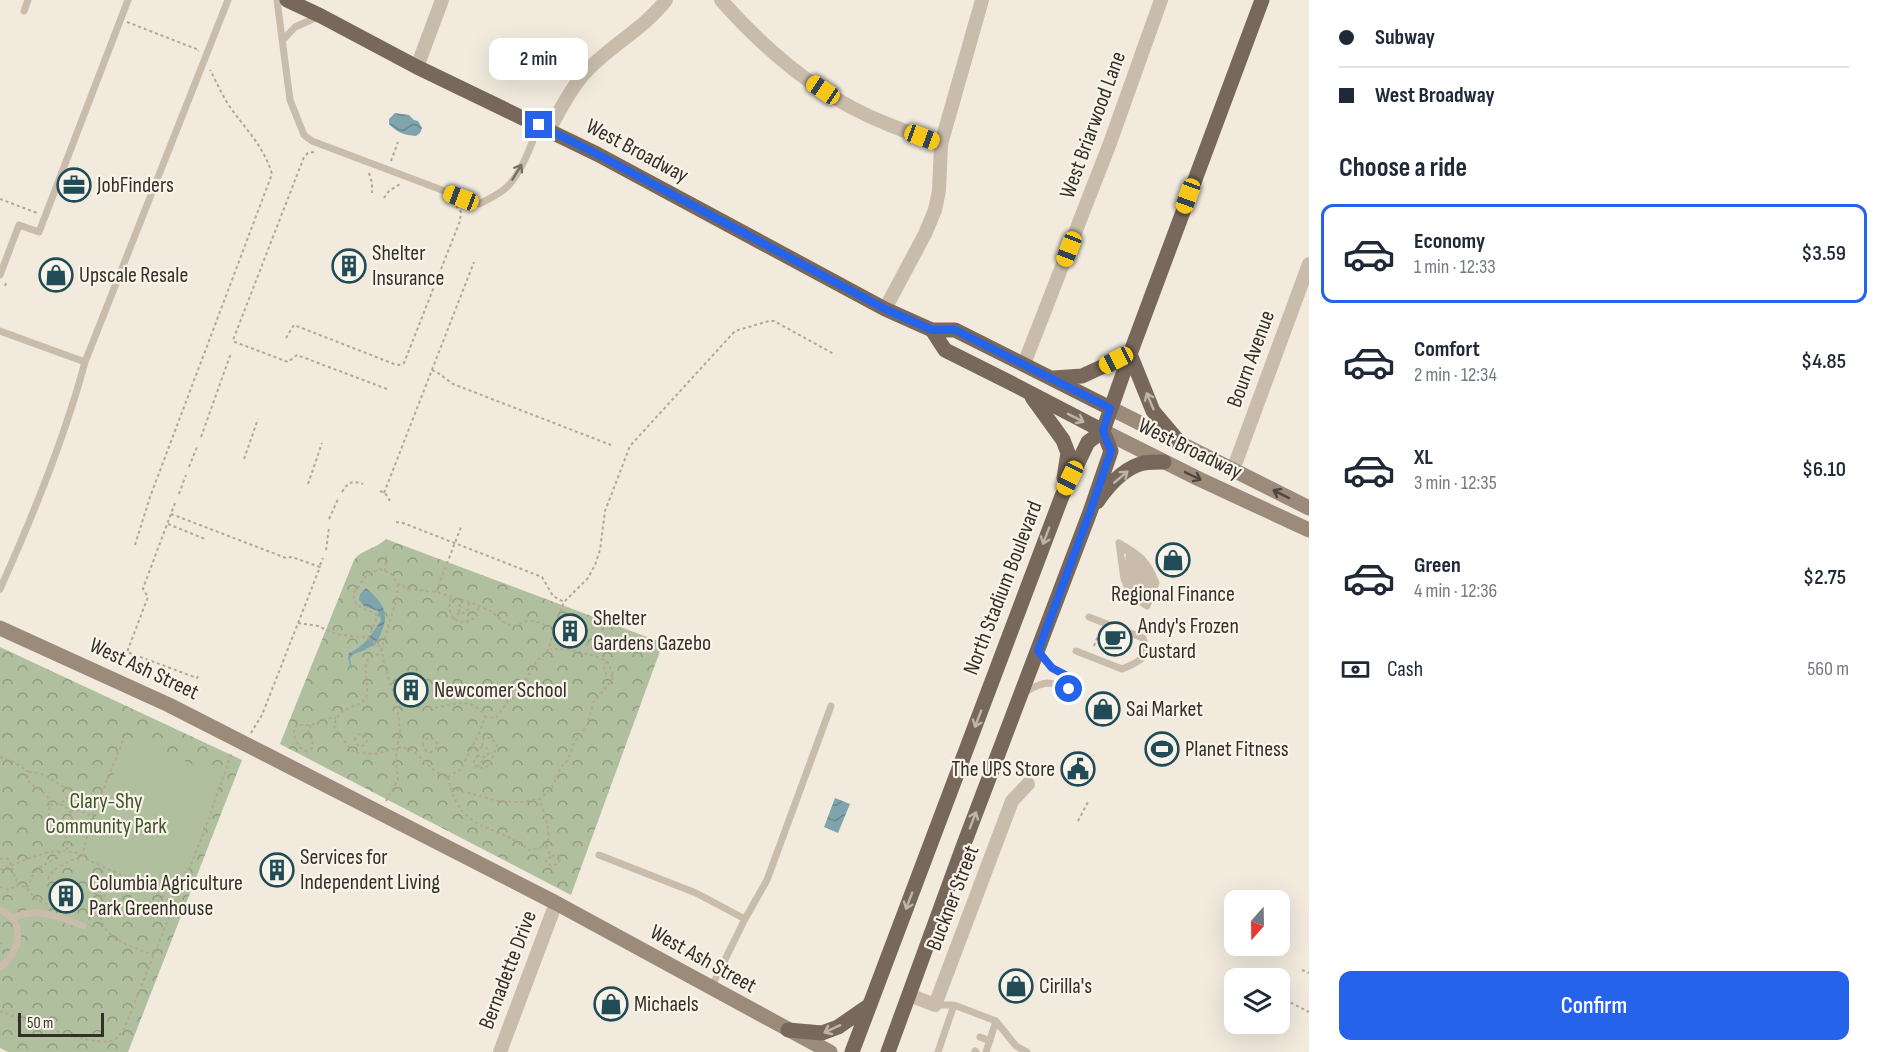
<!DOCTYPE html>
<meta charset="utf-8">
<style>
body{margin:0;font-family:"Sofia Sans Condensed",sans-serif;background:#f2f2f3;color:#1f2937;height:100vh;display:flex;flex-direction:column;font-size:22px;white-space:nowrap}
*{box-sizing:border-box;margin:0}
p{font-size:20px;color:#747a83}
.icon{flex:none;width:33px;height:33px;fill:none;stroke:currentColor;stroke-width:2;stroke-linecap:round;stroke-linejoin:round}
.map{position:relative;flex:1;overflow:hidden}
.side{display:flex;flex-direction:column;background:#fff;width:570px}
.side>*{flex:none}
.hud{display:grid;align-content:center;height:132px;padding:0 30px;background:#fff}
.needle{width:39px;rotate:200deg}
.buttons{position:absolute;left:1224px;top:890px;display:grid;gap:12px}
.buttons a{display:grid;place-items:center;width:66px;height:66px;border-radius:12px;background:#fff;box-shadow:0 6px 24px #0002;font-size:30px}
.scale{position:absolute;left:18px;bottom:15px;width:86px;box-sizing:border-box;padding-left:6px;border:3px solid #362f29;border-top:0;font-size:16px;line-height:21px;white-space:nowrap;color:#362f29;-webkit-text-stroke:4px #f9f4e9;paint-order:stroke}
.end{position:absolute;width:27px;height:27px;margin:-14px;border:8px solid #2563eb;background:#fff;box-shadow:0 0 0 3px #fff}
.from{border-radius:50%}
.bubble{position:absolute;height:42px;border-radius:12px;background:#fff;box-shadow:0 6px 24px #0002;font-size:20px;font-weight:600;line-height:42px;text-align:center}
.car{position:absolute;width:18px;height:36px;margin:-18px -9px;border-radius:8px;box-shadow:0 0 4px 2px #0007;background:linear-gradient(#f5c518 24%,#345 0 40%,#f5c518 0 76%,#345 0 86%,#f5c518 0)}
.hud b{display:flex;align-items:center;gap:21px;height:57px;font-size:22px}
.hud b+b{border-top:2px solid #e0e1e3}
.hud i{width:15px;height:15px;background:#1f2937}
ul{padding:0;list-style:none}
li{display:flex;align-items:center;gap:18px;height:99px;margin:0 12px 9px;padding:0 18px;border:3px solid transparent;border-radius:12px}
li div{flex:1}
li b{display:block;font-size:22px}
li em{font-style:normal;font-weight:600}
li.on{border-color:#2563eb}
li>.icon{width:54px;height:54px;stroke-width:1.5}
h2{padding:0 30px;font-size:27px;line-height:72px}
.pay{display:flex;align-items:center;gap:15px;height:66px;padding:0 30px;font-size:22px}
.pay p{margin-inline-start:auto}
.button{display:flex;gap:12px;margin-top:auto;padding:12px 30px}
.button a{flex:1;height:69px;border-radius:12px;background:#2563eb;color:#fff;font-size:24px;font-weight:600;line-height:69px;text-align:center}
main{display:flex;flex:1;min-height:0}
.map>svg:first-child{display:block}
.park{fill:url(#park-crowns)}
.pitch{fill:#b0bf9e}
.water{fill:url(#water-waves)}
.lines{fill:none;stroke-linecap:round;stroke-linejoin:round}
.path{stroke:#b4a694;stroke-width:2;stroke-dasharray:3 3;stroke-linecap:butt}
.lane{stroke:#c9bcaa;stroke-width:7}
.street{stroke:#c9bcaa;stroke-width:14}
.secondary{stroke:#9c8b7b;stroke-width:15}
.primary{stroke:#77685b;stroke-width:15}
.oneway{stroke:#786e63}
.oneway2{stroke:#beb5a9}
.oneway3{stroke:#50463e}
.route{stroke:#2563eb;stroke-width:8}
.labels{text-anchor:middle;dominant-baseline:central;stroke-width:4.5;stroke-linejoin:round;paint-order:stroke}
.street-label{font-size:22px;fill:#362f29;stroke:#f9f4e9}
.poi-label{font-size:22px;fill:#362f29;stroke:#f9f4e9;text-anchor:start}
.park-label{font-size:22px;fill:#41532e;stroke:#f9f4e9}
</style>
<main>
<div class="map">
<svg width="1309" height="1052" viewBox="0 0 1309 1052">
<defs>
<pattern id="park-crowns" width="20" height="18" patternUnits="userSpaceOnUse" patternTransform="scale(1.5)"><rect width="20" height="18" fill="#b0bf9e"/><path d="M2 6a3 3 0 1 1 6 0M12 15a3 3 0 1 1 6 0" fill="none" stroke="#909c81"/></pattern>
<pattern id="water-waves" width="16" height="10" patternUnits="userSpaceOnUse" patternTransform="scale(1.5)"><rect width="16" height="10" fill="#7ea5ad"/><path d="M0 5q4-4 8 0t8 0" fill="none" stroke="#68878d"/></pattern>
</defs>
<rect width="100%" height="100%" fill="#f1eadd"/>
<path class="park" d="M 386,539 L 663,643 L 571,895 L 280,744 L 354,560 C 362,549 376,549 386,539 Z
M 0,647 L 242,760 L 128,1052 L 8,1052 L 0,1048 Z"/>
<path class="pitch" d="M 127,738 L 222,776 L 193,857 L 173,900 L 89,857 L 86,853 L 92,826 Z"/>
<path class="water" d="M 395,113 L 409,115 L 414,120 L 418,121 L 422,128 L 420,133 L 416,136 C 405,135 397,133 389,124 L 389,119 Z
M 366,588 C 389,607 390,619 375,645 L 352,655 L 350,659 L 352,668 L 351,669 L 348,658 L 349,653 C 364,647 372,634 381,620 L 378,611 L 364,606 L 359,600 L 360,594 Z
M 835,798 L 850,804 L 838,833 L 824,827 Z"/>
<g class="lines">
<path class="path" d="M 127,22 L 199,50 L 198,51
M 314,152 L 308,153 L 304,157 L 233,340 L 235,342 L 288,362 L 297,355 L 387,389
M 391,161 L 398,142
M 369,173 L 372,183 L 372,193
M 384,198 L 389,191 L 400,184
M 0,199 L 37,213
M 5,286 L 7,281
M 286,338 L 294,325 L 394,364 L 399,365 L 404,363 L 460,221 L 461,212 L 456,206
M 432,370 L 438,373 L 453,384 L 611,445
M 201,437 L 231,353
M 244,459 L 258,419
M 189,467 L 197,447
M 308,484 L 322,443
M 380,491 L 385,493 L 390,501
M 342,492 C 348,482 352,480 363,484
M 384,493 L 474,262
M 179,494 L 186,475
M 175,503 L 145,583 L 143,589 L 148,597 L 127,652 L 197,678 L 198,676
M 171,514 L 286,558 L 292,557 L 320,567 L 262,715 L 251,733
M 329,519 L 338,499
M 396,522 L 403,523 L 542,577 L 553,596 L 564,602
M 168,524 L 205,539
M 135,545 L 150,497 L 272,174 C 263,144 244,128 228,104 C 221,93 216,81 210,70
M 326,550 L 329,528
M 320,565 L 323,558
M 385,571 L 386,556
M 398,584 L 397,597 L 382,648 L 384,664 L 397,703 C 408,705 418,709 430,708 C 452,707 470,693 485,717
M 436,592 L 461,527
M 451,598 L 449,608 L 453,619 L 464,623 L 475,618 L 479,607
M 460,612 L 458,608 L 462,601
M 453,619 L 460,612 L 464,613 L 467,612 L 469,602
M 298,623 L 318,626 L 336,634 L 368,638 L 382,648 L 379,654 L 368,659 L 366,664 C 365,673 368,684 367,694 C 364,711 339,701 334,726 L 350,749 L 357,753 L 375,754 L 401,747 L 412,750 L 436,772 L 448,777 C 460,834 491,821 529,850 L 546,846 C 553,832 543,814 540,799
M 368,638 L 376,621 L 376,614 C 364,607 356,611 353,594 L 367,575 L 380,569 L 391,574 L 398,584 L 409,589 L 436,592 L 467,601 L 491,611 L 506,624 L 515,626 L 527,621 L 534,621 L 563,631 L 597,651 L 596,656
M 1094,646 L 1098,636
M 607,661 L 604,669 L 606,674 L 614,676
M 389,684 L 400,688
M 311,725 L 308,732 L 313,744 L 312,748 L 305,751 C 297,747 290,732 297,725 L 311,725 L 328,718 L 336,718
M355 740a6 6 0 1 1 12 0a6 6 0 1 1-12 0Z
M423 745a7 7 0 1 1 14 0a7 7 0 1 1-14 0Z
M 472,746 L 478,749 L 478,755 L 481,757 L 487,757 L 488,753 L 487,748 L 482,747 L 478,749
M 478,755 L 473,763 L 477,767 L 484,768 L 490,765 L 497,745 L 492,739 L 486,737 L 483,739 L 482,747
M 0,757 L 12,761 L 29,772
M 477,767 L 485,758
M 448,777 L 460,770 L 479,734 L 485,717 L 496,718 L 507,702 L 516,695 L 520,689 L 537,661 L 549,649 L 554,629 L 564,602 L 588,578 L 595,565 L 600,550 L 605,511 L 630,446 L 735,331 L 769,321 L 774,321 L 834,354
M 450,788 L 498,801 L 521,802 L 540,799 L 552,788 L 560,768 L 568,760 L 573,745 L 588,723 L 593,703 L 609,684 L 614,676 L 607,661 C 588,653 571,649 550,649
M 386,801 L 398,780 L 396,756 L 400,731 L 397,703
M 60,804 C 69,808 75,814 70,823 L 63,827
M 50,805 C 61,804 68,801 73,790
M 71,811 L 76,809 L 92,816
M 1078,821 L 1088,802
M 546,846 L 551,857 L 546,859 L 546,862 L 552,866 L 559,863 L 560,857 L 555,854 L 551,857
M 67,850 L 67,843 L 63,827 L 55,824 L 49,816 C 48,810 50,805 49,800 C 45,788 31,789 27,778 L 29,772 C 43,771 53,782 65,787 C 76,792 88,795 99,800
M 0,859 L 6,858 L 9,860 L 18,885
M 0,870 C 29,859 52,844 83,855
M 115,872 C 111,883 103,896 101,908 C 96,938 132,946 153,955
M 48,879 C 53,866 71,861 84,855
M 0,887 L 9,890 L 17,885 L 26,887 L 35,899 L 47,904
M 26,887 L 29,885 C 34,863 50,867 60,852
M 94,893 L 105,897
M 175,903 L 202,837 L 232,752
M 89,920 L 91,913 L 101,917
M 0,943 L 2,943
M 1302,970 L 1309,973
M 1280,997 L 1309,1012
M 0,1011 C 20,1019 93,1046 110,1041 C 117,1040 120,1034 124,1029 L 175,903 L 119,874 L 86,859 L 83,853 L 91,819 L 124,738"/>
<path class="lane" d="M 277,0 L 290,100 L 304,135 L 312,141 L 479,204 C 489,199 500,194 508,186 C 523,170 531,145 539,125
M 24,11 L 28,0
M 283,40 L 295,27 L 320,16
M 0,275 L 19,225 L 39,232 L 128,0
M 0,331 L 85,362
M 1119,543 C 1140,555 1147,560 1156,583 L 1147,606
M 1119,543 L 1124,579 L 1131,595 L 1147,606
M 1125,549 C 1137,562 1152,574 1149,592
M 1129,558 C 1136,569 1145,580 1147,593
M 1125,563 L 1136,592 L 1141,599
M 1131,567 L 1144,598
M 0,589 C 33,516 64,440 85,362 L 228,0
M 1076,651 L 1122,669 C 1137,663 1151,658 1143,638 L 1089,617
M 1023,693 C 1031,689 1038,684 1047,683 C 1061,683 1064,691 1077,685 L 1073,679 L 1052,668 L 1038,651
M 599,855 L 696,893 L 745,919
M 0,910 C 27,920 20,954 0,967
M 12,919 C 34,905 62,918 83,926
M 711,988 L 745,919 L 767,880 L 831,706
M 935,1005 L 954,1005 L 996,1021 L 986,1052
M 996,1021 L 1016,1046 L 1027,1052
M 980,1037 L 990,1041
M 975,1051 L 976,1052
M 938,1052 L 954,1005"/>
<path class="street" d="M 721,0 C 766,51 822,98 885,123 C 903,131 923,137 941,144
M 417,67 L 442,0
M 549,130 C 559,112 569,91 583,75 C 607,47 643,30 666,0
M 885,309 L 925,234 L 935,210 L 939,191 L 941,144 L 982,0
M 1024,364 L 1110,143 L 1161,0
M 1233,470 L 1309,264
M 909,995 L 935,1005 L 1012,801 L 1028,784
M 500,1052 L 556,903"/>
<path class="secondary" d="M 1110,408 L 1309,508
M 1103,431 L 1199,479 L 1309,530
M 0,628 L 169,705 L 267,755 L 556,903 L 830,1052"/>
<path class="primary" d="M 287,0 L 321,16 L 417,67 L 597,154 L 885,309 L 932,330 L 955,330 L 1110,408
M 932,330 L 945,350 L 1011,383 L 1103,431
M 1130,354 L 1153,411 L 1180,443
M 1054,378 L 1082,376 L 1130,354
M 1032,397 L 1063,440 L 1068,453 L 1064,478
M 1103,431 L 1130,354 L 1262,0
M 1097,502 C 1108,486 1125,467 1144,463 C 1151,462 1157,462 1164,462
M 788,1030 L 822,1033 L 838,1027 L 870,1005
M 852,1052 L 1062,496 L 1088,442 L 1103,431
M 888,1052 L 964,844 L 1090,512 L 1111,451 L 1103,431"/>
</g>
<defs><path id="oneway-shaft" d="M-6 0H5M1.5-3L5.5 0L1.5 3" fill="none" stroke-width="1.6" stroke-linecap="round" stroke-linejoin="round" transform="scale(1.5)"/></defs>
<use class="oneway" href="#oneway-shaft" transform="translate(517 172) rotate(-59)"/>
<g class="oneway2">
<use href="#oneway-shaft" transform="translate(1150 401) rotate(-113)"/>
<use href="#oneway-shaft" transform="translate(1076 418) rotate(27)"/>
<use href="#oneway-shaft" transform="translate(1121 477) rotate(-40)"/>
<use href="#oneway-shaft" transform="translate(1046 536) rotate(111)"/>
<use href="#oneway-shaft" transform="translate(978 719) rotate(111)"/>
<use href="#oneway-shaft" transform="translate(973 820) rotate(-69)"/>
<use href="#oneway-shaft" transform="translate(909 901) rotate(111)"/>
<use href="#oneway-shaft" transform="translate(832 1029) rotate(155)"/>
</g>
<g class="oneway3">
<use href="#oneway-shaft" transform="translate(1193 476) rotate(26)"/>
<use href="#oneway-shaft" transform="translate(1281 494) rotate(-153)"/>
</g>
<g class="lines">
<path class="route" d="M 539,125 L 597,154 L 885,309 L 932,330 L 955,330 L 1110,408 L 1103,431 L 1111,451 L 1090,512 L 1038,651 L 1052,668 L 1073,679 L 1077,685 L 1069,689"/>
</g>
<defs>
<g id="office-ring" transform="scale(1.725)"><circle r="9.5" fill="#f9f4e9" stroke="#214b56" stroke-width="1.5"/><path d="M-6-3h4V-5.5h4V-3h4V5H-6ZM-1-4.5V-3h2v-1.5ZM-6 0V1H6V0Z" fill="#214b56"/></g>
<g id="building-ring" transform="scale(1.725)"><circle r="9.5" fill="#f9f4e9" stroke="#214b56" stroke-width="1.5"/><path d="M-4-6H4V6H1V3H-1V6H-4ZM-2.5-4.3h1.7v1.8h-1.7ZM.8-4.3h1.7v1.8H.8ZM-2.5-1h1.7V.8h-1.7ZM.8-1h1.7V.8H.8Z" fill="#214b56"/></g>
<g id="shop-ring" transform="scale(1.725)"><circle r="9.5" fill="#f9f4e9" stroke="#214b56" stroke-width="1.5"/><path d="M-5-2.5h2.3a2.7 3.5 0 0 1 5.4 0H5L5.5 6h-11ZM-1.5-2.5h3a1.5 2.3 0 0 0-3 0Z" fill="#214b56"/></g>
<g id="cafe-ring" transform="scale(1.725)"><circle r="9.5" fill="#f9f4e9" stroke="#214b56" stroke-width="1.5"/><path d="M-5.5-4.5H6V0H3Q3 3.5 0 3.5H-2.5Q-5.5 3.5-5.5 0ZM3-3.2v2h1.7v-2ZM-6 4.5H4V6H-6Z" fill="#214b56"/></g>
<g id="stadium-ring" transform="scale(1.725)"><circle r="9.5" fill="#f9f4e9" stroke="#214b56" stroke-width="1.5"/><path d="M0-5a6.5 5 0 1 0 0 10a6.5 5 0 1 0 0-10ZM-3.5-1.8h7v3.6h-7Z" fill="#214b56"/></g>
<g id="civic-ring" transform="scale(1.725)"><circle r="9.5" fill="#f9f4e9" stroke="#214b56" stroke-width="1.5"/><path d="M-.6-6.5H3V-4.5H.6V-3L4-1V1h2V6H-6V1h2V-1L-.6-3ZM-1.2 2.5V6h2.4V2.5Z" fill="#214b56"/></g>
</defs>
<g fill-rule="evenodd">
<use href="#office-ring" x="74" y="185"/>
<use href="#building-ring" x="349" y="266"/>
<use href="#shop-ring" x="56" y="275"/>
<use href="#shop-ring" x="1173" y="560"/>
<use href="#building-ring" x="570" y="631"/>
<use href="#cafe-ring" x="1115" y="639"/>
<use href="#building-ring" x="411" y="690"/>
<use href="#shop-ring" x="1103" y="709"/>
<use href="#stadium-ring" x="1162" y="749"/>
<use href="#civic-ring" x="1078" y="769"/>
<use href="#building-ring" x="277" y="870"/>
<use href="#building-ring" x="66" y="896"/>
<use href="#shop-ring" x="1016" y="986"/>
<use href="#shop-ring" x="611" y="1004"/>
</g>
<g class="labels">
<g class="street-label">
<text transform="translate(1093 125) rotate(-70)">West Briarwood Lane</text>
<text transform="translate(637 151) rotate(28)">West Broadway</text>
<text transform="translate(1251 359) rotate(-70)">Bourn Avenue</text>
<text transform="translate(1190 449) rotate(26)">West Broadway</text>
<text transform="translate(1003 588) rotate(-69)">North Stadium Boulevard</text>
<text transform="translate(144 669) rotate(25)">West Ash Street</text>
<text transform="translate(953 898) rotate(-69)">Buckner Street</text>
<text transform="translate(703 959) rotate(29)">West Ash Street</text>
<text transform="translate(508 970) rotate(-69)">Bernadette Drive</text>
</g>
<g class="poi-label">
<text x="97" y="185">JobFinders</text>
<text x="372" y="253">Shelter<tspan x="372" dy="25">Insurance</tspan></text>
<text x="79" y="275">Upscale Resale</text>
<text x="1173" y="594" text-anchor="middle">Regional Finance</text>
<text x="593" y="618">Shelter<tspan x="593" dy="25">Gardens Gazebo</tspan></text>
<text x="1138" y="626">Andy's Frozen<tspan x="1138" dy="25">Custard</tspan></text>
<text x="434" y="690">Newcomer School</text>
<text x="1126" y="709">Sai Market</text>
<text x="1185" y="749">Planet Fitness</text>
<text x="1055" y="769" text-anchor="end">The UPS Store</text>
<text x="300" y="857">Services for<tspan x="300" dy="25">Independent Living</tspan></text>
<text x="89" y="883">Columbia Agriculture<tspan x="89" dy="25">Park Greenhouse</tspan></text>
<text x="1039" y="986">Cirilla's</text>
<text x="634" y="1004">Michaels</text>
</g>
<g class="park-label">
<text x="106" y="801">Clary-Shy<tspan x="106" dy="25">Community Park</tspan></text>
</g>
</g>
</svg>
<div class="buttons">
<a><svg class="needle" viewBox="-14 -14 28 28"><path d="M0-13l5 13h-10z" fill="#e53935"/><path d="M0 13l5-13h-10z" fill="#747a83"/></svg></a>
<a><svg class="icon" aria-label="layers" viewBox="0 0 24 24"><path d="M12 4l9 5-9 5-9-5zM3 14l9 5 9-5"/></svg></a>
</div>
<div class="scale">50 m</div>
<i class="end from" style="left:1069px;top:689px"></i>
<i class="end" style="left:539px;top:125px"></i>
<div class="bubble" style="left:489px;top:38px;width:99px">2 min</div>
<i class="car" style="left:823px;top:90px;rotate:304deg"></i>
<i class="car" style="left:922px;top:137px;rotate:110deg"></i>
<i class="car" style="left:1188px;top:196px;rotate:200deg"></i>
<i class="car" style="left:461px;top:198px;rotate:291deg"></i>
<i class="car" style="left:1069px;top:249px;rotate:201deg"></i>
<i class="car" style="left:1116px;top:360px;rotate:243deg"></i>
<i class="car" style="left:1070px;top:478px;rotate:206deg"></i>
</div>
<section class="side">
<div class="hud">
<b><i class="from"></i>Subway</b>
<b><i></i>West Broadway</b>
</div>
<h2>Choose a ride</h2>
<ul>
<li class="on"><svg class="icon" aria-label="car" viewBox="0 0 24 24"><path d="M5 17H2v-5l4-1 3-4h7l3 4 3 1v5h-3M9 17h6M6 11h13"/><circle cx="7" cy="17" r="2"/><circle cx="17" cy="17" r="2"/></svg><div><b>Economy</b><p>1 min · 12:33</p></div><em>$3.59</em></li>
<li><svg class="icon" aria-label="car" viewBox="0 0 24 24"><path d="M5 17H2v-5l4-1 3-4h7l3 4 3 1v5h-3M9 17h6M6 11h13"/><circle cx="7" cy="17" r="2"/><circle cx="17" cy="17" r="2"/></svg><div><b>Comfort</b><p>2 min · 12:34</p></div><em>$4.85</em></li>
<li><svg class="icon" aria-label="car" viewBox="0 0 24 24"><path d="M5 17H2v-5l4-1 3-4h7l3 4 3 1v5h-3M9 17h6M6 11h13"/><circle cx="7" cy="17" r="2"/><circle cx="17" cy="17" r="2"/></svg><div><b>XL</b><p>3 min · 12:35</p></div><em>$6.10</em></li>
<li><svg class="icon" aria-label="car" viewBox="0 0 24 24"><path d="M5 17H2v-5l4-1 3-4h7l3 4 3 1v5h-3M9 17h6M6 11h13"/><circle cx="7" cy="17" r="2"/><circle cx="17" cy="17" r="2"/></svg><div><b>Green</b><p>4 min · 12:36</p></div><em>$2.75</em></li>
</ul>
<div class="pay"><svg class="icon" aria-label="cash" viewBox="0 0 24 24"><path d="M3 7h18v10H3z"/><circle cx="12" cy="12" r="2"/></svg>Cash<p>560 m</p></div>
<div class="button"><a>Confirm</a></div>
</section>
</main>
